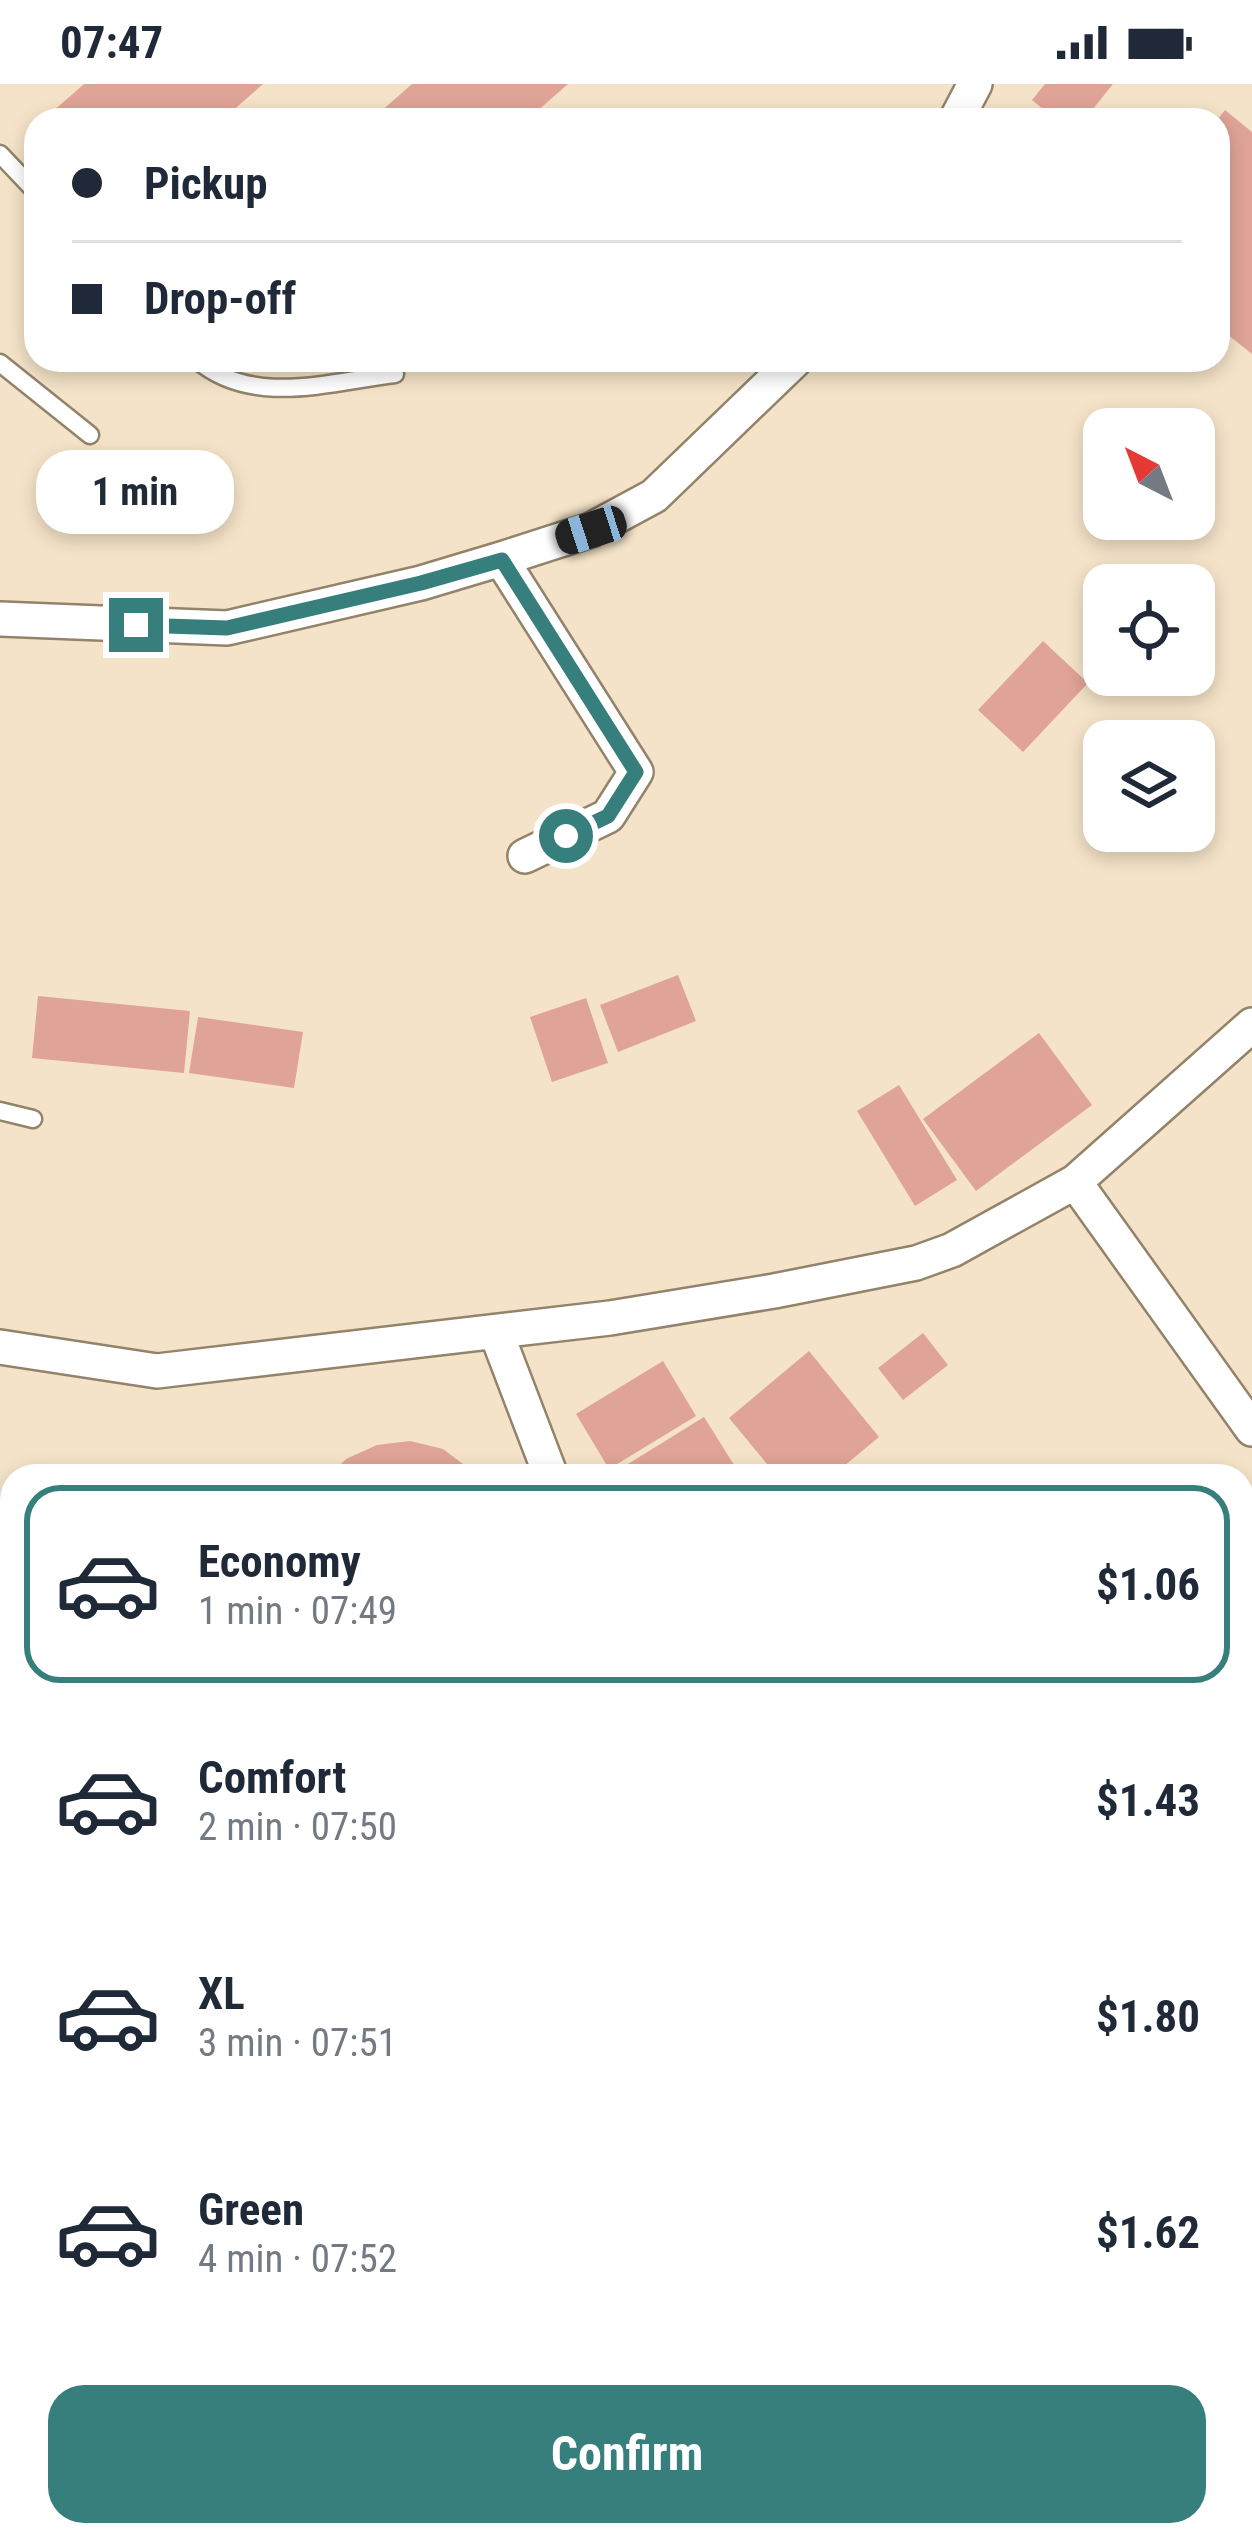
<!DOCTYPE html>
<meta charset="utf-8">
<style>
body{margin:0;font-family:"Roboto Condensed",sans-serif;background:#f6f6f7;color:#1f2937;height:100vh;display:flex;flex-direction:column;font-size:45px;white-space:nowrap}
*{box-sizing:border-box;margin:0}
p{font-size:39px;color:#747a83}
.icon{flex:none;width:66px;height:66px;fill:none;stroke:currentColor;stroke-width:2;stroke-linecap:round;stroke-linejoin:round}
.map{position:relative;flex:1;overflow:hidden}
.sheet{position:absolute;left:0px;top:1380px;width:1254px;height:1083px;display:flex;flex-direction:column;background:#fff;border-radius:36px 36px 0 0;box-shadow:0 6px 18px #0003}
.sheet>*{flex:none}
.hud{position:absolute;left:24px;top:24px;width:1206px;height:264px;border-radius:36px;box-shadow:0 6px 18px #0003;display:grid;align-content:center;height:264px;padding:0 48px;background:#fff}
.needle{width:78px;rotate:318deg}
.buttons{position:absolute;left:1083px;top:324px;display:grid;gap:24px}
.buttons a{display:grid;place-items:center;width:132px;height:132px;border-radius:24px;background:#fff;box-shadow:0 6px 18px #0003;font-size:60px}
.end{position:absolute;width:54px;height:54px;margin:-27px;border:15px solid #367f7c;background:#fff;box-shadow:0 0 0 6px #fff}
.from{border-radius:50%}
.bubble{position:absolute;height:84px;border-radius:36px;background:#fff;box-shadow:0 6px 18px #0003;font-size:39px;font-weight:700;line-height:84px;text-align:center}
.car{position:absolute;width:36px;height:72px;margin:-36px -18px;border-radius:15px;box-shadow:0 0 9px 3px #0007;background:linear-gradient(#222 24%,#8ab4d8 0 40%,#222 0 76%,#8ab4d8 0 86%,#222 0)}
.hud b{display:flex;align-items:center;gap:42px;height:114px;font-size:45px}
.hud b+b{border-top:3px solid #e0e1e3}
.hud i{width:30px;height:30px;background:#1f2937}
ul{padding:21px 0 0;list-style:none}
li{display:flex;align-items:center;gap:36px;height:198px;margin:0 24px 18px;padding:0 24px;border:6px solid transparent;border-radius:36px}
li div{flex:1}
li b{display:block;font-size:45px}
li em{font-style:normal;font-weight:700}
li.current{border-color:#367f7c}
li>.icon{width:108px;height:108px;stroke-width:1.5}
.action{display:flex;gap:24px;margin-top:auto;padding:24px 48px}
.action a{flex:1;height:138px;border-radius:36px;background:#367f7c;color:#fff;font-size:48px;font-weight:700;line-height:138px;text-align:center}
.status{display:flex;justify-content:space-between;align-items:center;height:84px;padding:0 60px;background:#fff;direction:ltr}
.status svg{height:33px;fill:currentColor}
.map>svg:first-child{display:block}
.building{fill:#dfa496}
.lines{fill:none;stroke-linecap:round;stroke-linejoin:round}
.lane-casing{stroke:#92836a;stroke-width:21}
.street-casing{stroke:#92836a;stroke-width:38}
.highway-casing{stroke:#fff;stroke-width:64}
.lane{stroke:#fff;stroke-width:16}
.street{stroke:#fff;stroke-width:33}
.highway{stroke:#f79d2c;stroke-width:60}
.route{stroke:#367f7c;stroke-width:15}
</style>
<div class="status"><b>07:47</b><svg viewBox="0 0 49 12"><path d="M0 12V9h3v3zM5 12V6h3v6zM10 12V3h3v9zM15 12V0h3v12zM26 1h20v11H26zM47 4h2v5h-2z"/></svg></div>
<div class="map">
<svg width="1252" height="2462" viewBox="0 0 1252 2462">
<rect width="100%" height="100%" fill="#f4e3c8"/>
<path class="building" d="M 84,0 L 263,0 L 222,36 L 43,36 Z
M 412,0 L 568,0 L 527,36 L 371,36 Z
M 1045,0 L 1113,0 L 1084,36 L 1056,36 L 1032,16 Z
M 1225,26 L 1252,48 L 1252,270 L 1218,243 L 1218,35 Z
M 1043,557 L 1088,599 L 1023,668 L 978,626 Z
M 678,891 L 696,937 L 618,968 L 600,921 Z
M 38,912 L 190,927 L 184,989 L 32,974 Z
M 586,914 L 608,979 L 552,998 L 530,933 Z
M 198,933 L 303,948 L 294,1004 L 189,989 Z
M 1039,949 L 1092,1021 L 976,1107 L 923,1035 Z
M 899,1001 L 957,1096 L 915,1122 L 857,1027 Z
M 923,1249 L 948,1281 L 903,1316 L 878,1284 Z
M 809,1267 L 879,1353 L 832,1392 L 777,1392 L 729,1334 Z
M 663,1277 L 696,1332 L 609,1385 L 576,1330 Z
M 704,1333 L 741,1392 L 617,1392 L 615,1388 Z
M 410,1357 L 443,1365 L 479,1392 L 329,1392 L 346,1375 L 377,1361 Z"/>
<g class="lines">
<g class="lane-casing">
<path id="lane" d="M 0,70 L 36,108
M 197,276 C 252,323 330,298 395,290
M 0,279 L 90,351
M 0,1027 L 33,1035
M 1242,2400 L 1252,2392
M 1157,2462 L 1172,2451"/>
</g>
<g class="street-casing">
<path id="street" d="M 956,36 L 975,0
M 501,475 L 636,688 L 608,732 L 525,772
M 0,535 L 227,544 L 421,499 L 501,475 L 591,446 L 654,412 L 795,276
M 1075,1098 L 1252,1345
M 496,1248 L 551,1392
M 0,1263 L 157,1287 L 610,1234 L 774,1207 L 916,1179 L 952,1166 L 1075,1098 L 1252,941
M 1242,1589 L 1252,1582
M 0,1737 L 12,1787"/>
</g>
<g class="highway-casing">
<path id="highway" d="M 1242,2169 L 1252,2161
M 1242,2254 L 1252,2247
M 864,2462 L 879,2451
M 976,2462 L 991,2451"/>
</g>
<use href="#lane" class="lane"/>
<use href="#street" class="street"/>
<use href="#highway" class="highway"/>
</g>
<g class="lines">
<path class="route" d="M 136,541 L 227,544 L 421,499 L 502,476 L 636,688 L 608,732 L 566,752"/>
</g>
</svg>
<div class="buttons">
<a><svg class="needle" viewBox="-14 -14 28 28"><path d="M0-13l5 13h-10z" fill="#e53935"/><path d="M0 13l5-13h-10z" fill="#747a83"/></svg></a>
<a><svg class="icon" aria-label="locate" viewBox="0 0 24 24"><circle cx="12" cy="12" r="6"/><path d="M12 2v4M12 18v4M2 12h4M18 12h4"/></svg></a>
<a><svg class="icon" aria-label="layers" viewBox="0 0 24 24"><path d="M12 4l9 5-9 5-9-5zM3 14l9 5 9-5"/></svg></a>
</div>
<i class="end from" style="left:566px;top:752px"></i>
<i class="end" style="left:136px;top:541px"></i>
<div class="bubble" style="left:36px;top:366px;width:198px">1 min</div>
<i class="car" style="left:591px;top:446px;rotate:252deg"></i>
<div class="hud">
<b><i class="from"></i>Pickup</b>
<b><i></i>Drop-off</b>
</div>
<section class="sheet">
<ul>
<li class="current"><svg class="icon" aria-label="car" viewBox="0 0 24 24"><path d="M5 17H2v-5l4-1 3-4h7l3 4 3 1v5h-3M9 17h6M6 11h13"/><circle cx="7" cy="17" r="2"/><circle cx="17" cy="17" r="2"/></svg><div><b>Economy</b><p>1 min · 07:49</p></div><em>$1.06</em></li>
<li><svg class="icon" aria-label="car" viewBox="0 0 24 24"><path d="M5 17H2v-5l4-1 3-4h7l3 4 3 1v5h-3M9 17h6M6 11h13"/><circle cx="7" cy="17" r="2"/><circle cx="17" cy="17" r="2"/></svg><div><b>Comfort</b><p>2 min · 07:50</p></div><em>$1.43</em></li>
<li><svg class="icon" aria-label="car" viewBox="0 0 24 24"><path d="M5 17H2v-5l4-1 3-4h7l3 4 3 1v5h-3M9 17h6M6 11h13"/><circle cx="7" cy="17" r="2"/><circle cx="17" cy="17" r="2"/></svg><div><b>XL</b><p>3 min · 07:51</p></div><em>$1.80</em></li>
<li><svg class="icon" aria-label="car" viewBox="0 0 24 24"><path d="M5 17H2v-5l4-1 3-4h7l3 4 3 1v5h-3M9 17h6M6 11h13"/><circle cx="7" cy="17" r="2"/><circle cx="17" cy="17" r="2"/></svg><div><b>Green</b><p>4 min · 07:52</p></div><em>$1.62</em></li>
</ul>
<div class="action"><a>Confirm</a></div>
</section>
</div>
